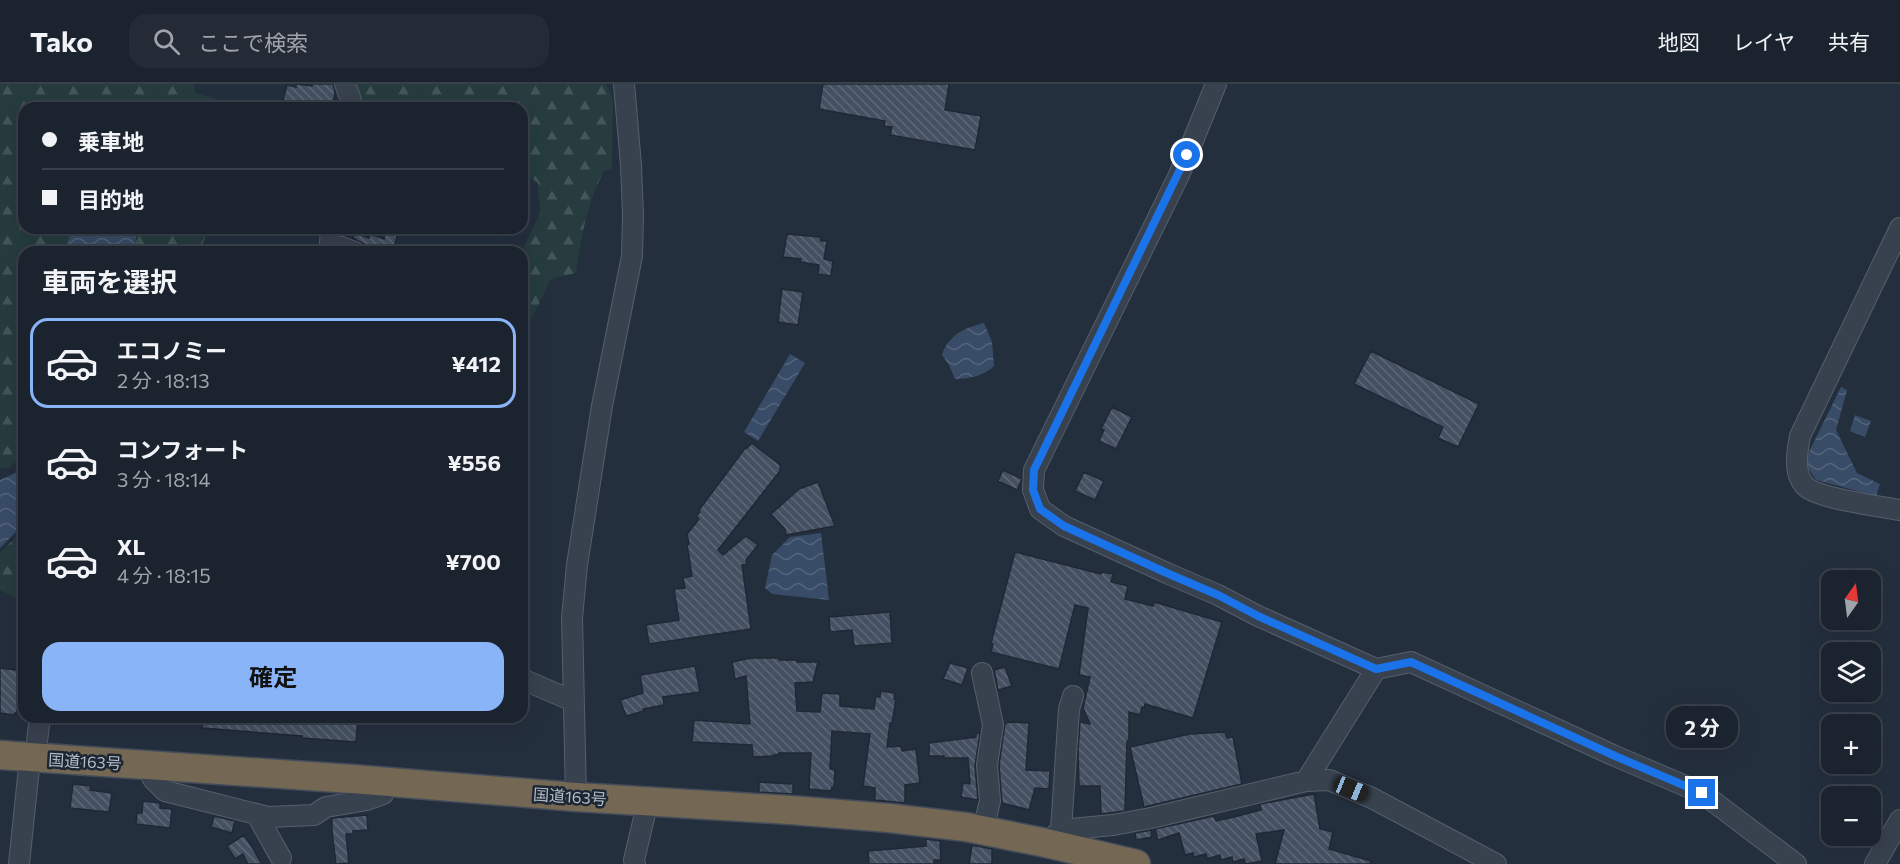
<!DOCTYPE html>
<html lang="ja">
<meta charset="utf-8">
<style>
body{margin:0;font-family:Commissioner,"Noto Sans JP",sans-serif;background:#242b36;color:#f1f3f6;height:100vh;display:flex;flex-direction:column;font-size:22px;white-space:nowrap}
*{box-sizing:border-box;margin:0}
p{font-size:20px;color:#a0a4aa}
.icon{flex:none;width:33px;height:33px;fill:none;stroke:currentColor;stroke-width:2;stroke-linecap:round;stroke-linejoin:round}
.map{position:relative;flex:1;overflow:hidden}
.details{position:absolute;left:18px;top:162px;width:510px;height:477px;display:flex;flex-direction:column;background:#1b232e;border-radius:18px;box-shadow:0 6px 24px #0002,0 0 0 2px #39404a}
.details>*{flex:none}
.hud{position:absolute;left:18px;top:18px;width:510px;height:132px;border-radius:18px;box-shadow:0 6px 24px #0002,0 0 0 2px #39404a;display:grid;align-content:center;height:132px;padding:0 24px;background:#1b232e}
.needle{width:39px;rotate:14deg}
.buttons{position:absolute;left:1821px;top:486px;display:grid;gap:12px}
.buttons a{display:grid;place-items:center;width:60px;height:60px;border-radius:12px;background:#1b232e;box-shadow:0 6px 24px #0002,0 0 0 2px #39404a;font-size:30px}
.end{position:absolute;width:27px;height:27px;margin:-14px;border:8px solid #1a73e8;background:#fff;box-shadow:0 0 0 3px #fff}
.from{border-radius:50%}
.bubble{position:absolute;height:42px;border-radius:18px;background:#1b232e;box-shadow:0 6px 24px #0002,0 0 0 2px #39404a;font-size:20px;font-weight:700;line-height:42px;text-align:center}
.car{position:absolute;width:18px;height:36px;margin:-18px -9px;border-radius:8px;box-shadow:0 0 4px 2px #0007;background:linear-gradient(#222 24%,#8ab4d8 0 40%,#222 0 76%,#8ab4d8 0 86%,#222 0)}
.hud b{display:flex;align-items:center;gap:21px;height:57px;font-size:22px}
.hud b+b{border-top:2px solid #39404a}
.hud i{width:15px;height:15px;background:#f1f3f6}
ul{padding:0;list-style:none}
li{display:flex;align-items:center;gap:18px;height:90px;margin:0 12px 9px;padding:0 12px;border:3px solid transparent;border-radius:18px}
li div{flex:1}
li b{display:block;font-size:22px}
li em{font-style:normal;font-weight:700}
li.selected{border-color:#8ab4f8}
li>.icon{width:54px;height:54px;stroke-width:1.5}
h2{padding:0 24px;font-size:27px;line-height:72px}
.primary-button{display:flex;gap:12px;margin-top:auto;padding:12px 24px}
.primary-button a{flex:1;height:69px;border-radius:18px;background:#8ab4f8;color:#111;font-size:24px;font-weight:700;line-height:69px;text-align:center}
header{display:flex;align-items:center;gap:36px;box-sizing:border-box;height:84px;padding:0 30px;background:#1b232e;border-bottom:2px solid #39404a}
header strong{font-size:28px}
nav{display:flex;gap:33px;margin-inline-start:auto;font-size:21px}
.search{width:420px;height:54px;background:#242b36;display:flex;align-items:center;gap:15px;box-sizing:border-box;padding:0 21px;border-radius:18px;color:#a0a4aa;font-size:22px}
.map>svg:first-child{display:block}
.forest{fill:url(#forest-firs)}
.water{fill:url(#water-waves)}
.building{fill:url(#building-back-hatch);stroke:#1f2835;stroke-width:1.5}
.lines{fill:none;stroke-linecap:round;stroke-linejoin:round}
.minor-casing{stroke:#565f6c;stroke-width:22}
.highway-casing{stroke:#434c59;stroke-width:31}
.minor{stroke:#38414e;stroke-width:20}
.highway{stroke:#746855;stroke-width:28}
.route{stroke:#1a73e8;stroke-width:8}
.labels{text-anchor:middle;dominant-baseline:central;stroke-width:5;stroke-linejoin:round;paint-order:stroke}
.street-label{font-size:16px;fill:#b4bcc9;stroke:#1d2633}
</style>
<header>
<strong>Tako</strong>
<div class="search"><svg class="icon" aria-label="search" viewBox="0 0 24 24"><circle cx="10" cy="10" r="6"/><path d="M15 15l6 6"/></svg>ここで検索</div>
<nav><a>地図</a><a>レイヤ</a><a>共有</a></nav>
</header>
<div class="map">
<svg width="1900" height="780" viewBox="0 0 1900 780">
<defs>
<pattern id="forest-firs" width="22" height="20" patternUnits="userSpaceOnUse" patternTransform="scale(1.5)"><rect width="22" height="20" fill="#263c3f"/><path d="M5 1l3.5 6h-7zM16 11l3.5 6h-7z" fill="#435659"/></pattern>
<pattern id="water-waves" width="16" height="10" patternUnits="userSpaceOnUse" patternTransform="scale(1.5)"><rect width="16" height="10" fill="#394c67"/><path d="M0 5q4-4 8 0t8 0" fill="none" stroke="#53647b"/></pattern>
<pattern id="building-back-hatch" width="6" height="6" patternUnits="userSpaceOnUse" patternTransform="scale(1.5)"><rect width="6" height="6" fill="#455162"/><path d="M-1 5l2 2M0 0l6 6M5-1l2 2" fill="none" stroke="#5d6877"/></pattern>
</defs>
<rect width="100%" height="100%" fill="#242f3e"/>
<path class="forest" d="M 0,0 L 194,0 L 195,9 L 231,19 L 218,24 L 24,24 L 24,144 L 209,144 L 199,168 L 24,168 L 24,369 L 9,384 L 0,384 Z
M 350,0 L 606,0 L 613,15 L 612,85 L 604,87 C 587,118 581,154 576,189 L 551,195 L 532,234 L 522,238 L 522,168 L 540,129 L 538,99 L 522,87 L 522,24 L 358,24 Z
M 24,445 L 24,518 L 0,506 L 0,469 Z"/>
<path class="water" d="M 75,144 L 136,144 L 136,154 L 133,164 C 118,166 79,169 67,159 L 71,149 Z
M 984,239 L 992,258 L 994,282 C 984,292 968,295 955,295 L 949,281 L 942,271 C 948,251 965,244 984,239 Z
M 790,270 L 805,279 L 758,357 L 744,348 Z
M 1841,303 L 1847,306 L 1836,346 L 1857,389 L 1880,400 L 1876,412 L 1816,396 L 1804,378 Z
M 1855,331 L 1871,337 L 1865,353 L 1850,347 Z
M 24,385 L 24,440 L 0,464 L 0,396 Z
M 821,449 L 829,516 L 772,510 L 765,504 L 772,471 L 790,453 Z"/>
<path class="building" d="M 296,0 L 312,2 L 312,0 L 333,0 L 335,7 L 333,24 L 288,24 L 288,17 L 283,16 L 287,1 L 296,3 Z
M 823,0 L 949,0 L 945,26 L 981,32 L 975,66 L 890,51 L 892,43 L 884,42 L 885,37 L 819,25 Z
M 386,144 L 399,144 L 393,168 L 368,168 L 364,160 L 353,154 L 355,149 L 369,154 L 370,150 L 384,155 Z
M 787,150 L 820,153 L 821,157 L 827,157 L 824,175 L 833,177 L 831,192 L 818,190 L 819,181 L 800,178 L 801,175 L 783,173 Z
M 782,205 L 803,208 L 798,241 L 778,238 Z
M 1371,267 L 1479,320 L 1458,363 L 1438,354 L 1443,343 L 1354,300 Z
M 1112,323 L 1132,333 L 1116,365 L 1099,357 L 1104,346 L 1101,345 Z
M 752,359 L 780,381 L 780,387 L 718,466 L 723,471 L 746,452 L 758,461 L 746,476 L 747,481 L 742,481 L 751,545 L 649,560 L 646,541 L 679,536 L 674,505 L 685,504 L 683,494 L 692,492 L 687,460 L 689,460 L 687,450 L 699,435 L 696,432 L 700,428 L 699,426 L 746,363 L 747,364 Z
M 1003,386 L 1022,395 L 1017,406 L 998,397 Z
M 1084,388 L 1104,397 L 1095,416 L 1075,407 Z
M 818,398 L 835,442 L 786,451 L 785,445 L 771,430 L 799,405 Z
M 1015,468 L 1101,490 L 1101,488 L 1113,490 L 1111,498 L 1128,502 L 1125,515 L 1153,522 L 1154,518 L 1222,538 L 1193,634 L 1145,620 L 1144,624 L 1142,623 L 1140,631 L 1129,628 L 1129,657 L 1127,657 L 1125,727 L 1101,730 L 1100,702 L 1079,702 L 1078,666 L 1080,638 L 1090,640 L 1083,624 L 1090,593 L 1079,591 L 1088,524 L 1075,521 L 1059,585 L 991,568 L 993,560 L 991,559 Z
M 890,528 L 892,559 L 854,562 L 852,546 L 830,548 L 829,533 Z
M 751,574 L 779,574 L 779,576 L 797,576 L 797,578 L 818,578 L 813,598 L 795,599 L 797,627 L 820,628 L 822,609 L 840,610 L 840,622 L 874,625 L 876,612 L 880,613 L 881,607 L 895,609 L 894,615 L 896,616 L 892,639 L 890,639 L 887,663 L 901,662 L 902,667 L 916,665 L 920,699 L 905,701 L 905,719 L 875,716 L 875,704 L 863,702 L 870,650 L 832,647 L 830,685 L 835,686 L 834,704 L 832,703 L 831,707 L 809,705 L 811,669 L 779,669 L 779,670 L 771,672 L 753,673 L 752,661 L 692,658 L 694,636 L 750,640 L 746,592 L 735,595 L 732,578 Z
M 950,579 L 968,584 L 962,601 L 943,595 Z
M 695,582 L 700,608 L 663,613 L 664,621 L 643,625 L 644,627 L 626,632 L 620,616 L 643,609 L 640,591 Z
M 1005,583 L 1012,602 L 998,606 L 994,586 Z
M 0,584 L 24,587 L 24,623 L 20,623 L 14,631 L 0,629 Z
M 203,633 L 358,633 L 356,658 L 302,654 L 302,652 L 202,644 Z
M 1014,638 L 1029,639 L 1026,686 L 1050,687 L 1049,705 L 1035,704 L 1029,726 L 1002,719 L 999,681 L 1005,639 Z
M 1225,648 L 1227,654 L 1233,653 L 1242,700 L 1144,723 L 1130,663 L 1190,650 Z
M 976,649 L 980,649 L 975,682 L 978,716 L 961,713 L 963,699 L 970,700 L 968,674 L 944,674 L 944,672 L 929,672 L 929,659 L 976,653 Z
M 759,698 L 793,700 L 793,710 L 759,708 Z
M 73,700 L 91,702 L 90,706 L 112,709 L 109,728 L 70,724 Z
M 1314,710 L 1320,745 L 1333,748 L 1329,765 L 1371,777 L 1370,780 L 1275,780 L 1284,746 L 1256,750 L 1262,777 L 1246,780 L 1244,775 L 1233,778 L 1232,773 L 1221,776 L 1220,771 L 1207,775 L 1206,770 L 1194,773 L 1193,769 L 1185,771 L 1179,749 L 1158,756 L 1155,745 L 1214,732 L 1216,737 L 1234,733 L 1261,726 L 1260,720 Z
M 143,717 L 160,719 L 160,724 L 172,725 L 170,744 L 136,740 L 137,729 L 142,729 Z
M 367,731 L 368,746 L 353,747 L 353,750 L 346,750 L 349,779 L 336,780 L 332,747 L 332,734 Z
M 214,732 L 235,737 L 232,749 L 211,743 Z
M 1151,746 L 1152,753 L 1136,756 L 1135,749 Z
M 244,751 L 252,763 L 262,780 L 248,780 L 243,770 L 235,775 L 227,762 Z
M 926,755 L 940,757 L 941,776 L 934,776 L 934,780 L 869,780 L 868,767 L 926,762 Z
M 972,761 L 992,765 L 992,780 L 969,780 Z"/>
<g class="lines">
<g class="minor-casing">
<path id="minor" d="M 345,0 L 351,16 L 351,24
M 1216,0 L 1179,91 L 1034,386 L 1033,406 L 1040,425 L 1064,442 L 1169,490 L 1218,511 L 1258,532 L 1376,585 L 1411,578 L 1615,672 L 1702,709 L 1796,780
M 331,144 L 330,159 L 355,168
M 1900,144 L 1800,352 C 1797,368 1793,389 1805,402 C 1818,415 1880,422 1900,426
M 982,589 L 993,641 L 987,681 L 990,717 L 983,747
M 522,595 L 573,617
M 35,674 L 40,633
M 147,681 L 153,695 L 165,707 L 268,733 L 314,731 L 326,723 L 367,716 L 383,710 L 388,697
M 1306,697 L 1376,585
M 576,713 L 572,534 L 577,481 L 602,322 L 632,172 L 633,131 L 631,81 L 624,0
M 257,731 L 281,774
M 1061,746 L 1069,625 L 1073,612
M 1046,759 L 1061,746 L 1113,741 L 1151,734 L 1306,697 L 1329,696 L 1372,714 L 1496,780
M 19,780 L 30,674
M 635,780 L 634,776 L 648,717
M 1875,780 L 1900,736"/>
</g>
<g class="highway-casing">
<path id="highway" d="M 0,671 L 352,695 L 576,713 L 790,726 L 889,734 L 966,743 L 1046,759 L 1136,780"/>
</g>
<use href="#minor" class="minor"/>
<use href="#highway" class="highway"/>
</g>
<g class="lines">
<path class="route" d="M 1187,71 L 1034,386 L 1033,406 L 1040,425 L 1064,442 L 1169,490 L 1218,511 L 1258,532 L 1376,585 L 1411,578 L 1615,672 L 1702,709"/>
</g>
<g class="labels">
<g class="street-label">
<text transform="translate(85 677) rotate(3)">国道163号</text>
<text transform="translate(570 712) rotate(4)">国道163号</text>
</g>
</g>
</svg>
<div class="buttons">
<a><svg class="needle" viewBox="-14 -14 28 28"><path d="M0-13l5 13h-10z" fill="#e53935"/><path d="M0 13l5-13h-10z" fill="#a0a4aa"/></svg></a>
<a><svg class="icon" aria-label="layers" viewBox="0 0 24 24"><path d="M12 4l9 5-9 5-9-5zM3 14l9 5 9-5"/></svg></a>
<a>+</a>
<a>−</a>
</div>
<i class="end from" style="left:1187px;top:71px"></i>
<i class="end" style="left:1702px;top:709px"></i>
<div class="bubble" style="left:1666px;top:622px;width:72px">2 分</div>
<i class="car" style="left:1351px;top:705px;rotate:112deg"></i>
<div class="hud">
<b><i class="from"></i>乗車地</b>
<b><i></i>目的地</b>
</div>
<section class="details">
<h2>車両を選択</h2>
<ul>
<li class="selected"><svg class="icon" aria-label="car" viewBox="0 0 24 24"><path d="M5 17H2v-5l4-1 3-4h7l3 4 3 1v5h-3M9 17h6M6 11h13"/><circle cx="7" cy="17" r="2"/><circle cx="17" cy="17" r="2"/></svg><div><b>エコノミー</b><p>2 分 · 18:13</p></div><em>¥412</em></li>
<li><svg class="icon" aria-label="car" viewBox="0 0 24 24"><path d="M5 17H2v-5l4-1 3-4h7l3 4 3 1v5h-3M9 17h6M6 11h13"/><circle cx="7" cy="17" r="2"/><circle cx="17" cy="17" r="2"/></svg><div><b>コンフォート</b><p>3 分 · 18:14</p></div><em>¥556</em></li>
<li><svg class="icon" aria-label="car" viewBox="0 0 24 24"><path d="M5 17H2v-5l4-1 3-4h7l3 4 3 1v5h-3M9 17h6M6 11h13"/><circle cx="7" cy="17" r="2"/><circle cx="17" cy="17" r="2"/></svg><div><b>XL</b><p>4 分 · 18:15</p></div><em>¥700</em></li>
</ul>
<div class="primary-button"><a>確定</a></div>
</section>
</div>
